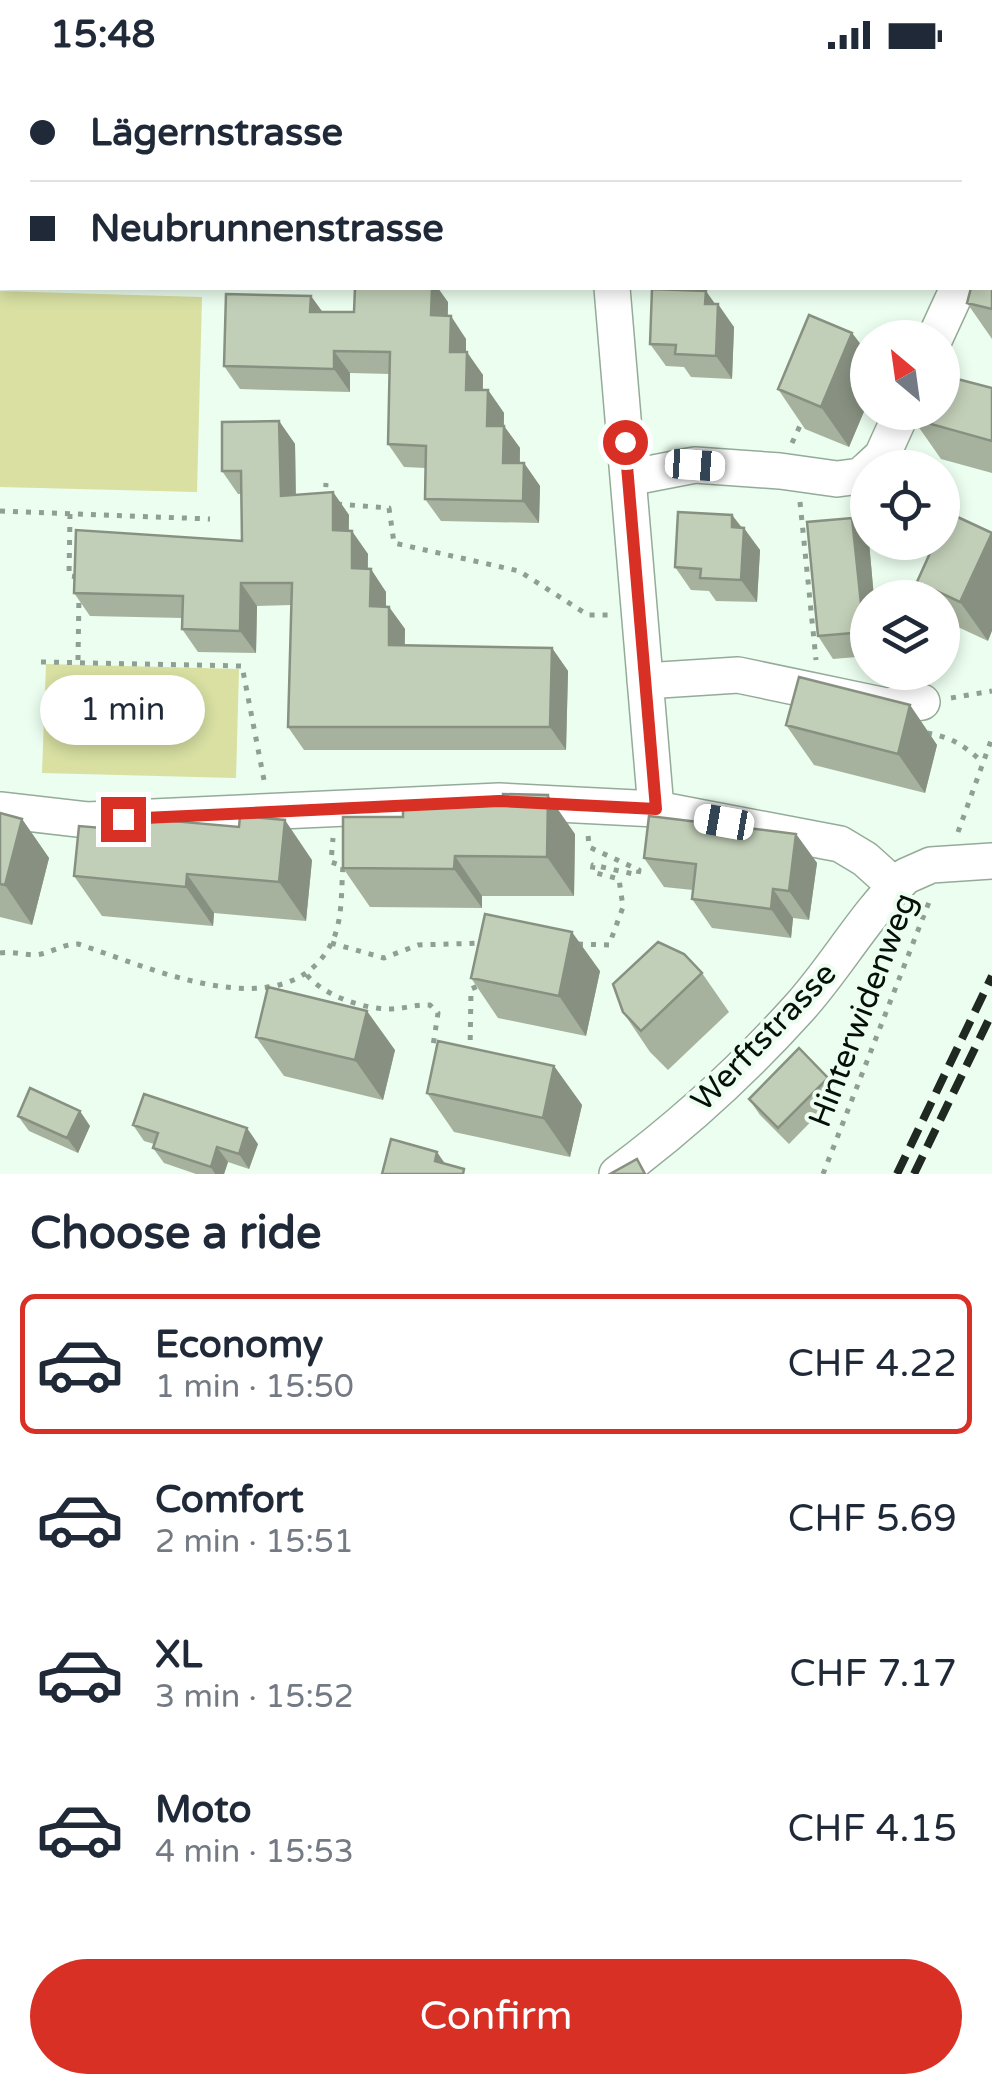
<!DOCTYPE html>
<meta charset="utf-8">
<style>
body{margin:0;font-family:"Varela Round",sans-serif;background:#f2f2f3;color:#1f2937;height:100vh;display:flex;flex-direction:column;font-size:38px;white-space:nowrap}
*{box-sizing:border-box;margin:0}
p{font-size:32px;color:#747a83}
.icon{flex:none;width:55px;height:55px;fill:none;stroke:currentColor;stroke-width:2;stroke-linecap:round;stroke-linejoin:round}
.map{position:relative;height:1104px;overflow:hidden}
.drawer{display:flex;flex-direction:column;background:#fff;flex:1}
.drawer>*{flex:none}
.guide{position:absolute;left:0px;top:0px;width:992px;height:220px;box-shadow:0 5px 15px #0003;display:grid;align-content:center;height:220px;padding:0 30px;background:#fff}
.needle{width:65px;rotate:331deg}
.tools{position:absolute;left:850px;top:250px;display:grid;gap:20px}
.tools a{display:grid;place-items:center;width:110px;height:110px;border-radius:50%;background:#fff;box-shadow:0 5px 15px #0003;font-size:50px}
.end{position:absolute;width:45px;height:45px;margin:-22px;border:12px solid #d93025;background:#fff;box-shadow:0 0 0 5px #fff}
.from{border-radius:50%}
.bubble{position:absolute;height:70px;border-radius:35px;background:#fff;box-shadow:0 5px 15px #0003;font-size:32px;font-weight:600;line-height:70px;text-align:center}
.car{position:absolute;width:30px;height:60px;margin:-30px -15px;border-radius:12px;box-shadow:0 0 8px 2px #0007;background:linear-gradient(#fff 24%,#345 0 40%,#fff 0 76%,#345 0 86%,#fff 0)}
.guide b{display:flex;align-items:center;gap:35px;height:95px;font-size:38px}
.guide b+b{border-top:2px solid #e0e1e3}
.guide i{width:25px;height:25px;background:#1f2937}
ul{padding:0;list-style:none}
li{display:flex;align-items:center;gap:30px;height:140px;margin:0 20px 15px;padding:0 10px;border:5px solid transparent;border-radius:15px}
li div{flex:1}
li b{display:block;font-size:38px}
li em{font-style:normal;font-weight:600}
li.current{border-color:#d93025}
li>.icon{width:90px;height:90px;stroke-width:1.5}
h2{padding:0 30px;font-size:45px;line-height:120px}
.button{display:flex;gap:20px;margin-top:auto;padding:20px 30px}
.button a{flex:1;height:115px;border-radius:60px;background:#d93025;color:#fff;font-size:40px;font-weight:600;line-height:115px;text-align:center}
.status{display:flex;justify-content:space-between;align-items:center;height:70px;padding:0 50px;background:#fff;direction:ltr}
.status svg{height:28px;fill:currentColor}
.map>svg:first-child{display:block}
.green{fill:#d9e0a2}
.lines{fill:none;stroke-linecap:round;stroke-linejoin:round}
.minor-casing{stroke:#95ab99;stroke-width:38}
.path{stroke:#909f94;stroke-width:5;stroke-dasharray:5 8;stroke-linecap:butt}
.minor{stroke:#fff;stroke-width:35}
.rail{stroke:#1f2821;stroke-width:8;stroke-dasharray:20 10;stroke-linecap:butt}
.wall{fill:#a7b29e}
.shaded-wall{fill:#889181}
.building{fill:#c2cfb8;stroke:#889181;stroke-width:2.5}
.route{stroke:#d93025;stroke-width:12}
.labels{text-anchor:middle;dominant-baseline:central;stroke-width:8;stroke-linejoin:round;paint-order:stroke}
.street-label{font-size:32px;fill:#070f09;stroke:#ebfeef}
</style>
<div class="status"><b>15:48</b><svg viewBox="0 0 49 12"><path d="M0 12V9h3v3zM5 12V6h3v6zM10 12V3h3v9zM15 12V0h3v12zM26 1h20v11H26zM47 4h2v5h-2z"/></svg></div>
<div class="map">
<svg width="992" height="1104" viewBox="0 0 992 1104">
<rect width="100%" height="100%" fill="#ebfeef"/>
<path class="green" d="M 0,221 L 202,227 L 197,422 L 0,417 Z
M 46,594 L 239,599 L 236,708 L 42,703 Z"/>
<g class="lines">
<g class="minor-casing">
<path id="minor" d="M 458,0 L 459,2
M 192,2 L 194,0
M 763,2 L 770,0
M 990,150 L 992,146
M 0,168 L 2,169
M 612,218 L 656,739
M 935,268 L 958,218
M 869,398 L 882,386 L 902,342
M 628,408 L 695,395 L 780,401 L 837,409 L 860,406 L 868,399
M 645,611 L 738,605 L 886,636 L 922,632
M 0,740 L 87,750 L 499,731 L 656,739 L 840,774 L 865,789 L 895,816
M 617,1104 C 683,1055 744,999 799,938 C 837,896 865,844 906,806 L 931,795 L 992,791"/>
</g>
<path class="path" d="M 585,0 L 585,2
M 792,373 L 804,347
M 325,430 L 326,413
M 800,432 L 816,590
M 337,434 L 389,438 L 394,473 L 519,501 L 588,545 L 610,545
M 0,441 L 210,449
M 70,444 L 69,506 L 79,507
M 78,590 L 79,523
M 41,592 L 242,596 L 264,710
M 951,628 L 992,621
M 927,663 C 951,667 964,675 982,692
M 958,762 L 992,668
M 331,873 L 384,888 L 418,875 L 482,873
M 578,874 L 609,875 L 623,837 L 619,809 L 592,802 L 593,795 L 638,805 L 639,800 L 589,777 L 588,764
M 0,883 C 13,881 23,885 35,885 C 50,884 62,874 78,874 C 147,896 287,963 332,872 C 343,850 341,820 343,796 L 331,792 L 333,768
M 307,905 C 323,925 363,939 389,939 C 404,939 416,934 430,935 L 438,943 L 433,976
M 470,983 L 471,919 L 478,916
M 823,1104 L 931,827"/>
<use href="#minor" class="minor"/>
<path class="rail" d="M 897,1104 L 992,906
M 914,1104 L 992,943"/>
</g>
<path class="wall" d="M 975,0 L 992,0 L 992,12 L 990,10 L 990,2 L 976,2 Z
M 992,196 L 992,269 L 967,233 Z
M 448,232 L 448,246 L 466,269 L 466,282 L 483,305 L 483,320 L 488,320 L 504,343 L 504,356 L 520,378 L 520,393 L 524,393 L 540,416 L 539,453 L 441,451 L 425,429 L 426,398 L 404,397 L 388,374 L 390,304 L 350,303 L 350,322 L 240,319 L 224,296 L 322,242 L 354,242 Z
M 715,234 L 734,257 L 732,309 L 691,307 L 684,297 L 666,296 L 650,274 Z
M 852,263 L 868,284 L 868,332 L 849,377 L 805,359 L 778,319 Z
M 992,318 L 992,403 L 941,389 L 913,349 Z
M 279,351 L 295,374 L 296,425 L 333,422 L 349,445 L 349,461 L 368,484 L 368,499 L 386,522 L 386,537 L 389,537 L 405,559 L 405,575 L 552,578 L 568,601 L 566,680 L 304,680 L 288,657 L 291,535 L 257,536 L 256,583 L 198,582 L 182,559 L 182,548 L 90,546 L 74,523 L 242,471 L 241,424 L 238,424 L 222,401 Z
M 732,445 L 760,480 L 757,532 L 716,531 L 709,521 L 691,520 L 675,497 Z
M 852,448 L 869,472 L 874,528 L 868,528 L 868,586 L 833,589 L 818,566 Z
M 935,472 L 988,571 L 945,551 L 942,548 L 942,528 L 928,528 L 917,512 Z
M 910,635 L 937,675 L 925,723 L 814,695 L 786,655 Z
M 0,743 L 22,749 L 49,788 L 32,855 L 0,847 Z
M 575,764 L 574,826 L 482,826 L 482,838 L 370,837 L 343,798 Z
M 796,764 L 817,793 L 809,850 L 793,848 L 791,868 L 712,858 L 692,829 L 693,820 L 664,817 L 644,788 Z
M 312,790 L 306,851 L 214,843 L 213,856 L 102,846 L 74,806 Z
M 600,901 L 586,966 L 498,948 L 471,908 Z
M 702,903 L 729,942 L 668,1000 L 650,982 L 623,942 Z
M 256,967 L 395,980 L 383,1030 L 284,1006 Z
M 554,996 L 582,1035 L 570,1087 L 454,1062 L 427,1023 Z
M 828,1008 L 839,1023 L 789,1074 L 760,1045 L 749,1029 Z
M 18,1046 L 90,1056 L 78,1083 L 29,1061 Z
M 133,1055 L 258,1074 L 249,1099 L 228,1092 L 224,1104 L 196,1104 L 164,1093 L 153,1078 L 154,1074 L 144,1071 Z"/>
<path class="shaded-wall" d="M 0,0 L 14,0 L 13,2 L 2,2 L 2,62 L 1,67 Z
M 432,218 L 438,218 L 448,232 L 447,268 L 431,245 Z
M 706,221 L 718,238 L 718,234 L 734,257 L 732,309 L 716,286 L 705,234 Z
M 311,226 L 327,248 L 310,242 Z
M 451,246 L 466,269 L 466,304 L 450,282 Z
M 852,263 L 868,284 L 868,332 L 849,377 L 821,337 Z
M 334,281 L 350,303 L 350,322 L 334,299 Z
M 467,282 L 483,305 L 482,343 L 466,320 Z
M 488,320 L 504,343 L 503,378 L 487,356 Z
M 279,351 L 295,374 L 296,449 L 281,426 Z
M 504,356 L 520,378 L 519,415 L 503,393 Z
M 524,393 L 540,416 L 539,453 L 523,431 Z
M 333,422 L 349,445 L 348,483 L 333,460 Z
M 732,445 L 744,461 L 744,458 L 760,480 L 757,532 L 741,510 L 732,457 Z
M 852,448 L 869,472 L 874,528 L 868,528 L 868,567 L 864,562 Z
M 352,461 L 368,484 L 367,521 L 352,498 Z
M 992,463 L 992,561 L 988,571 L 960,532 Z
M 371,499 L 386,522 L 386,559 L 370,536 Z
M 241,513 L 257,536 L 256,583 L 240,561 Z
M 389,537 L 405,559 L 404,597 L 389,575 Z
M 552,578 L 568,601 L 566,680 L 550,657 Z
M 910,635 L 937,675 L 925,723 L 898,684 Z
M 548,725 L 575,764 L 574,826 L 547,787 Z
M 22,749 L 49,788 L 32,855 L 5,815 Z
M 285,750 L 312,790 L 306,851 L 279,812 Z
M 796,764 L 817,793 L 809,850 L 789,821 Z
M 455,786 L 482,826 L 482,838 L 454,799 Z
M 187,804 L 214,843 L 213,856 L 186,817 Z
M 773,819 L 793,848 L 791,868 L 771,839 Z
M 572,862 L 600,901 L 586,966 L 559,926 Z
M 367,941 L 395,980 L 383,1030 L 355,990 Z
M 554,996 L 582,1035 L 570,1087 L 543,1048 Z
M 80,1041 L 90,1056 L 78,1083 L 67,1068 Z
M 247,1058 L 258,1074 L 249,1099 L 239,1084 Z
M 217,1077 L 228,1092 L 224,1104 L 215,1104 L 211,1097 Z
M 437,1082 L 448,1098 L 435,1091 Z"/>
<path class="building" d="M 66,0 L 85,0 L 92,2 L 65,2 Z
M 798,0 L 811,0 L 812,2 L 791,2 Z
M 819,0 L 901,0 L 902,2 L 813,2 Z
M 990,195 L 992,196 L 992,239 L 967,233 L 971,218 L 990,218 Z
M 355,218 L 432,218 L 431,245 L 451,246 L 450,282 L 467,282 L 466,320 L 488,320 L 487,356 L 504,356 L 503,393 L 524,393 L 523,431 L 425,429 L 426,376 L 388,374 L 390,282 L 334,281 L 334,299 L 224,296 L 226,224 L 311,226 L 310,242 L 354,242 Z
M 652,219 L 706,221 L 705,234 L 718,234 L 716,286 L 675,284 L 676,275 L 650,274 Z
M 809,245 L 852,263 L 821,337 L 778,319 Z
M 942,305 L 992,318 L 992,371 L 913,349 L 915,342 L 942,342 Z
M 279,351 L 281,426 L 333,422 L 333,460 L 352,461 L 352,498 L 371,499 L 370,536 L 389,537 L 389,575 L 552,578 L 550,657 L 288,657 L 292,513 L 241,513 L 240,561 L 182,559 L 183,526 L 74,523 L 76,460 L 242,471 L 241,401 L 222,401 L 222,352 Z
M 678,442 L 732,445 L 732,457 L 744,458 L 741,510 L 700,508 L 701,499 L 675,497 Z
M 949,443 L 992,463 L 960,532 L 917,512 L 935,472 L 942,472 L 942,457 Z
M 852,448 L 864,562 L 818,566 L 807,452 Z
M 799,607 L 910,635 L 898,684 L 786,655 Z
M 503,724 L 548,725 L 547,787 L 455,786 L 454,799 L 343,798 L 343,747 L 403,747 L 403,734 L 503,735 Z
M 0,743 L 22,749 L 5,815 L 0,814 Z
M 240,746 L 285,750 L 279,812 L 187,804 L 186,817 L 74,806 L 79,756 L 138,761 L 139,748 L 239,757 Z
M 649,746 L 796,764 L 789,821 L 773,819 L 771,839 L 692,829 L 696,794 L 644,788 Z
M 485,844 L 572,862 L 559,926 L 471,908 Z
M 658,872 L 684,884 L 702,903 L 641,961 L 623,942 L 613,914 Z
M 268,917 L 367,941 L 355,990 L 256,967 Z
M 438,971 L 554,996 L 543,1048 L 427,1023 Z
M 799,978 L 828,1008 L 778,1058 L 749,1029 Z
M 30,1018 L 80,1041 L 67,1068 L 18,1046 Z
M 144,1024 L 247,1058 L 239,1084 L 217,1077 L 211,1097 L 153,1078 L 158,1063 L 133,1055 Z
M 391,1069 L 437,1082 L 435,1091 L 464,1099 L 463,1104 L 382,1104 Z
M 637,1089 L 645,1104 L 610,1104 Z"/>
<g class="lines">
<path class="route" d="M 123,749 L 499,731 L 656,739 L 625,372"/>
</g>
<g class="labels">
<g class="street-label">
<text transform="translate(863 940) rotate(-69)">Hinterwidenweg</text>
<text transform="translate(764 967) rotate(-46)">Werftstrasse</text>
</g>
</g>
</svg>
<div class="tools">
<a><svg class="needle" viewBox="-14 -14 28 28"><path d="M0-13l5 13h-10z" fill="#e53935"/><path d="M0 13l5-13h-10z" fill="#747a83"/></svg></a>
<a><svg class="icon" aria-label="locate" viewBox="0 0 24 24"><circle cx="12" cy="12" r="6"/><path d="M12 2v4M12 18v4M2 12h4M18 12h4"/></svg></a>
<a><svg class="icon" aria-label="layers" viewBox="0 0 24 24"><path d="M12 4l9 5-9 5-9-5zM3 14l9 5 9-5"/></svg></a>
</div>
<i class="end from" style="left:625px;top:372px"></i>
<i class="end" style="left:123px;top:749px"></i>
<div class="bubble" style="left:40px;top:605px;width:165px">1 min</div>
<i class="car" style="left:695px;top:395px;rotate:94deg"></i>
<i class="car" style="left:724px;top:752px;rotate:280deg"></i>
<div class="guide">
<b><i class="from"></i>Lägernstrasse</b>
<b><i></i>Neubrunnenstrasse</b>
</div>
</div>
<section class="drawer">
<h2>Choose a ride</h2>
<ul>
<li class="current"><svg class="icon" aria-label="car" viewBox="0 0 24 24"><path d="M5 17H2v-5l4-1 3-4h7l3 4 3 1v5h-3M9 17h6M6 11h13"/><circle cx="7" cy="17" r="2"/><circle cx="17" cy="17" r="2"/></svg><div><b>Economy</b><p>1 min · 15:50</p></div><em>CHF 4.22</em></li>
<li><svg class="icon" aria-label="car" viewBox="0 0 24 24"><path d="M5 17H2v-5l4-1 3-4h7l3 4 3 1v5h-3M9 17h6M6 11h13"/><circle cx="7" cy="17" r="2"/><circle cx="17" cy="17" r="2"/></svg><div><b>Comfort</b><p>2 min · 15:51</p></div><em>CHF 5.69</em></li>
<li><svg class="icon" aria-label="car" viewBox="0 0 24 24"><path d="M5 17H2v-5l4-1 3-4h7l3 4 3 1v5h-3M9 17h6M6 11h13"/><circle cx="7" cy="17" r="2"/><circle cx="17" cy="17" r="2"/></svg><div><b>XL</b><p>3 min · 15:52</p></div><em>CHF 7.17</em></li>
<li><svg class="icon" aria-label="car" viewBox="0 0 24 24"><path d="M5 17H2v-5l4-1 3-4h7l3 4 3 1v5h-3M9 17h6M6 11h13"/><circle cx="7" cy="17" r="2"/><circle cx="17" cy="17" r="2"/></svg><div><b>Moto</b><p>4 min · 15:53</p></div><em>CHF 4.15</em></li>
</ul>
<div class="button"><a>Confirm</a></div>
</section>
